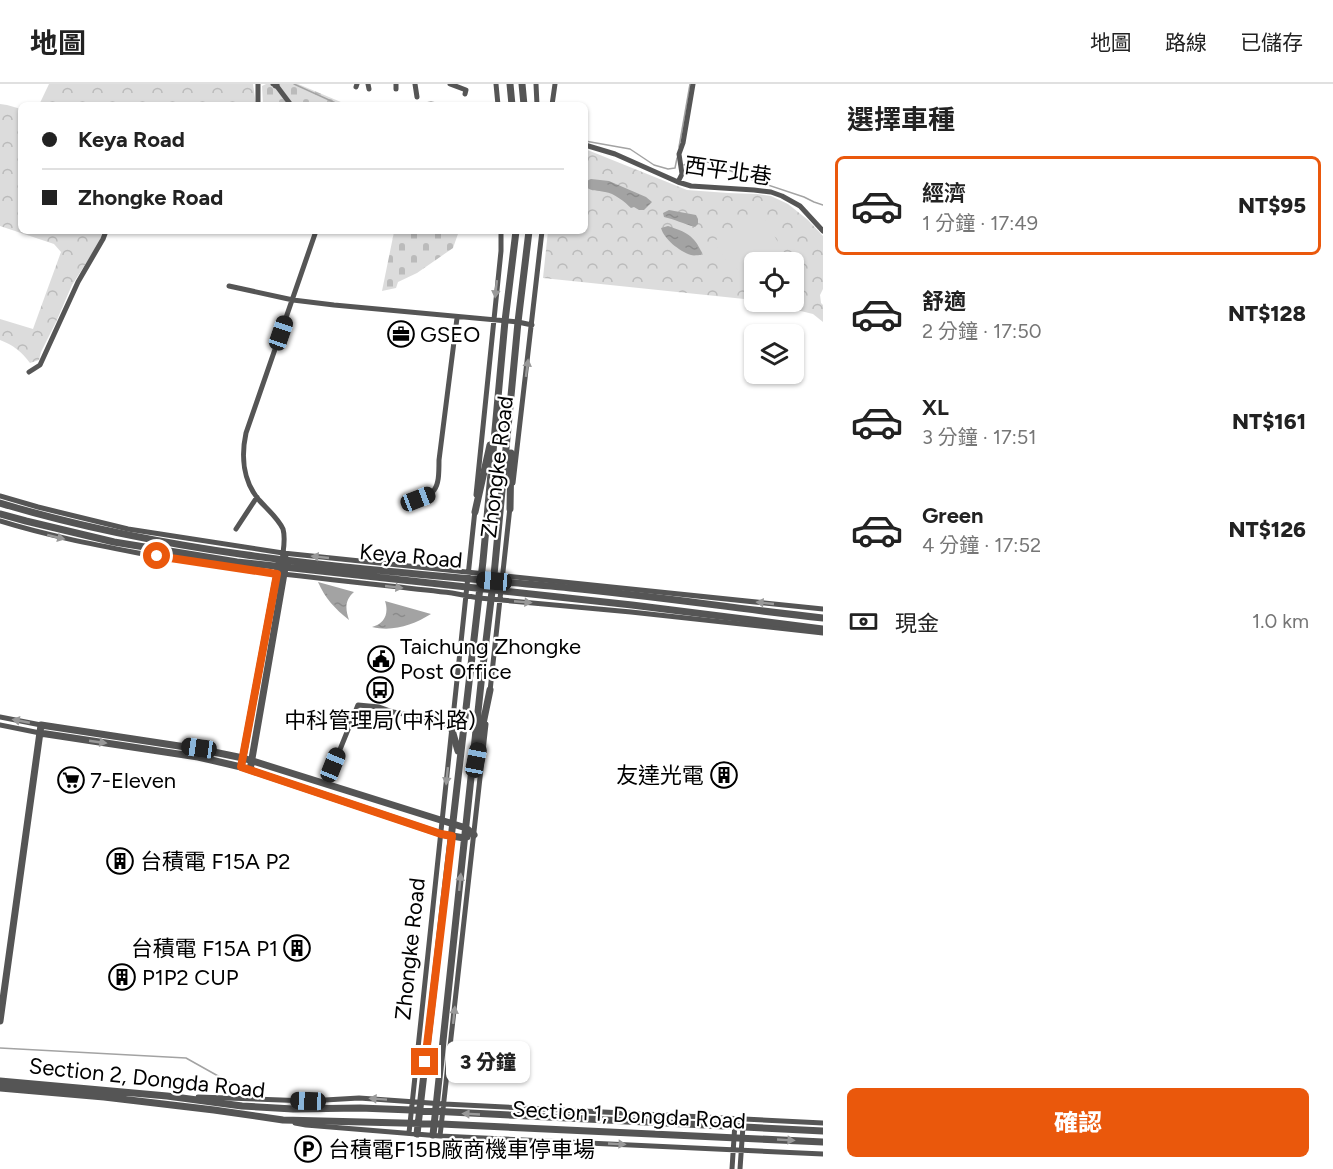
<!DOCTYPE html>
<html lang="zh-TW">
<meta charset="utf-8">
<style>
body{margin:0;font-family:Figtree,"Noto Sans TC",sans-serif;background:#f6f6f6;color:#222;height:100vh;display:flex;flex-direction:column;font-size:22px;white-space:nowrap}
*{box-sizing:border-box;margin:0}
p{font-size:20px;color:#767676}
.icon{flex:none;width:33px;height:33px;fill:none;stroke:currentColor;stroke-width:2;stroke-linecap:round;stroke-linejoin:round}
.map{position:relative;flex:1;overflow:hidden}
.drawer{display:flex;flex-direction:column;background:#fff;width:510px}
.drawer>*{flex:none}
.top-card{position:absolute;left:18px;top:18px;width:570px;height:132px;border-radius:9px;box-shadow:0 2px 4px #0004;display:grid;align-content:center;height:132px;padding:0 24px;background:#fff}
.buttons{position:absolute;left:744px;top:168px;display:grid;gap:12px}
.buttons a{display:grid;place-items:center;width:60px;height:60px;border-radius:9px;background:#fff;box-shadow:0 2px 4px #0004;font-size:30px}
.end{position:absolute;width:27px;height:27px;margin:-14px;border:8px solid #ea580c;background:#fff;box-shadow:0 0 0 3px #fff}
.from{border-radius:50%}
.bubble{position:absolute;height:42px;border-radius:9px;background:#fff;box-shadow:0 2px 4px #0004;font-size:20px;font-weight:800;line-height:42px;text-align:center}
.car{position:absolute;width:18px;height:36px;margin:-18px -9px;border-radius:8px;box-shadow:0 0 4px 2px #0007;background:linear-gradient(#222 24%,#8ab4d8 0 40%,#222 0 76%,#8ab4d8 0 86%,#222 0)}
.top-card b{display:flex;align-items:center;gap:21px;height:57px;font-size:22px}
.top-card b+b{border-top:2px solid #e0e0e0}
.top-card i{width:15px;height:15px;background:#222}
ul{padding:0;list-style:none}
li{display:flex;align-items:center;gap:18px;height:99px;margin:0 12px 9px;padding:0 12px;border:3px solid transparent;border-radius:9px}
li div{flex:1}
li b{display:block;font-size:22px}
li em{font-style:normal;font-weight:800}
li.selected{border-color:#ea580c}
li>.icon{width:54px;height:54px;stroke-width:1.5}
h2{padding:0 24px;font-size:27px;line-height:72px}
.pay{display:flex;align-items:center;gap:15px;height:66px;padding:0 24px;font-size:22px}
.pay p{margin-inline-start:auto}
.primary-button{display:flex;gap:12px;margin-top:auto;padding:12px 24px}
.primary-button a{flex:1;height:69px;border-radius:9px;background:#ea580c;color:#fff;font-size:24px;font-weight:800;line-height:69px;text-align:center}
header{display:flex;align-items:center;gap:36px;box-sizing:border-box;height:84px;padding:0 30px;background:#fff;border-bottom:2px solid #e0e0e0}
header strong{font-size:28px}
nav{display:flex;gap:33px;margin-inline-start:auto;font-size:21px}
main{display:flex;flex:1;min-height:0}
.map>svg:first-child{display:block}
.cemetery{fill:url(#cemetery-stones)}
.park{fill:url(#park-crowns)}
.pitch{fill:#dcdcdc}
.water{fill:url(#water-ripples)}
.lines{fill:none;stroke-linecap:round;stroke-linejoin:round}
.stream{stroke:#a3a3a3;stroke-width:1.5}
.minor{stroke:#555;stroke-width:5}
.tertiary{stroke:#555;stroke-width:7}
.oneway{fill:#999}
.route{stroke:#ea580c;stroke-width:8}
.labels{text-anchor:middle;dominant-baseline:central;stroke-width:4.5;stroke-linejoin:round;paint-order:stroke}
.street-label{font-size:22px;fill:#000;stroke:#fff}
.poi-label{font-size:22px;fill:#000;stroke:#fff;text-anchor:start}
</style>
<header>
<strong>地圖</strong>
<nav><a>地圖</a><a>路線</a><a>已儲存</a></nav>
</header>
<main>
<div class="map">
<svg width="823" height="1085" viewBox="0 0 823 1085">
<defs>
<pattern id="cemetery-stones" width="16" height="16" patternUnits="userSpaceOnUse" patternTransform="scale(1.5)"><rect width="16" height="16" fill="#dcdcdc"/><path d="M2 7V4a2 2 0 0 1 4 0v3zM10 15v-3a2 2 0 0 1 4 0v3z" fill="#bbb"/></pattern>
<pattern id="park-crowns" width="20" height="18" patternUnits="userSpaceOnUse" patternTransform="scale(1.5)"><rect width="20" height="18" fill="#dcdcdc"/><path d="M2 6a3 3 0 1 1 6 0M12 15a3 3 0 1 1 6 0" fill="none" stroke="#bbb"/></pattern>
<pattern id="water-ripples" width="26" height="14" patternUnits="userSpaceOnUse" patternTransform="scale(1.5)"><rect width="26" height="14" fill="#a3a3a3"/><path d="M2 4q2-2 4 0t4 0M15 11q2-2 4 0t4 0" fill="none" stroke="#8b8b8b"/></pattern>
</defs>
<rect width="100%" height="100%" fill="#fff"/>
<path class="cemetery" d="M 266,0 L 298,0 L 348,21 L 263,21 L 262,2 Z
M 392,147 L 459,147 L 453,164 L 417,189 L 398,198 L 396,204 L 382,207 L 394,148 Z"/>
<path class="park" d="M 49,0 L 253,0 L 256,21 L 39,21 Z
M 0,20 L 7,21 L 21,25 L 21,147 L 102,147 L 101,156 L 72,201 L 56,238 L 41,268 L 39,276 L 30,279 C 21,267 13,261 0,256 L 0,235 L 33,245 L 61,168 L 54,160 L 0,142 Z
M 585,65 L 687,106 L 728,109 L 757,110 L 771,112 L 788,120 L 808,136 L 823,152 L 823,205 L 820,211 L 821,219 L 823,221 L 823,238 L 813,230 L 764,218 L 794,218 L 794,178 L 754,178 L 754,216 L 543,194 L 548,147 L 585,147 Z"/>
<path class="pitch" d="M 758,135 L 764,135 L 790,178 L 754,178 L 754,191 C 733,188 723,175 714,157 Z"/>
<path class="water" d="M 591,95 L 609,97 L 646,113 L 652,118 L 644,126 L 639,126 L 634,123 L 631,124 C 625,118 614,109 605,108 C 597,106 592,108 586,103 C 586,99 587,96 591,95 Z
M 669,126 L 696,131 L 698,135 L 698,140 L 695,143 C 684,140 674,135 664,133 L 663,129 Z
M 668,142 C 686,148 694,151 702,169 L 701,171 C 699,171 693,172 691,171 C 679,167 664,155 661,144 Z
M 318,498 L 354,508 C 345,516 345,524 349,536 C 335,525 325,514 318,498 Z
M 385,517 L 431,530 C 413,541 393,548 372,543 C 385,540 389,529 385,517 Z"/>
<g class="lines">
<path class="stream" d="M 294,0 L 340,21
M 416,21 L 431,18 L 445,21
M 585,57 L 630,65 L 654,81 L 668,85 L 675,84
M 679,63 L 690,0
M 684,81 L 696,75 L 715,80 L 747,94 L 804,113 L 814,118 L 823,121
M 675,84 L 677,74
M 0,964 L 186,974 L 252,1011"/>
<path class="minor" d="M 258,0 L 258,21
M 273,0 L 276,1 L 291,21
M 368,0 L 369,5
M 415,0 L 417,13
M 450,0 L 466,6 L 465,10
M 496,0 L 498,21
M 536,0 L 537,21
M 356,3 L 357,0
M 396,5 L 396,0
M 552,21 L 555,0
M 585,61 L 615,70 L 678,98 L 691,102 L 754,106 L 771,108 L 782,112 L 800,122 L 823,147
M 678,98 L 682,90 L 679,70 L 683,59 L 693,0
M 229,202 L 293,216 L 334,221 L 518,238 L 532,241
M 29,288 L 40,281 L 78,198 L 103,155 L 106,147
M 513,399 L 542,147
M 476,411 L 501,167 L 501,147
M 0,412 L 38,423 L 128,445 L 283,469 L 823,525
M 406,418 C 437,411 439,407 439,376 L 457,234
M 0,437 C 45,451 91,460 138,469 C 242,487 347,497 452,509 L 479,514 L 631,528 L 823,549
M 236,445 L 257,413
M 283,469 C 284,462 285,452 283,445 C 278,434 267,425 259,416 C 243,397 241,372 246,349 L 316,147
M 490,607 L 510,423
M 0,633 L 41,641
M 0,641 L 40,649
M 326,700 L 358,621 L 379,623 L 393,628 L 442,637 L 452,646
M 198,1013 L 308,1017 L 359,1014 L 444,1020 L 823,1039
M 295,1039 L 306,1041 L 440,1052 L 823,1070
M 409,1049 L 475,426
M 440,1052 L 486,640
M 732,1085 L 735,1039
M 740,1085 L 743,1042"/>
<path class="tertiary" d="M 276,0 L 276,1
M 510,0 L 512,21
M 522,0 L 524,21
M 0,419 C 185,475 379,486 570,504 C 655,512 739,525 823,534
M 510,425 L 511,369
M 475,428 L 490,361
M 0,430 L 26,437 L 114,458 L 237,478 L 632,521 L 823,545
M 452,646 L 458,667
M 40,649 L 198,673 L 241,683 L 441,750 L 464,754 L 467,753
M 479,659 L 490,606
M 242,678 L 279,479
M 250,686 L 285,484 L 286,476 L 283,469
M 0,937 L 41,641 L 199,665 L 243,674 L 466,744 L 474,751
M 0,997 L 167,1012 L 242,1022 L 293,1025 L 360,1024 L 411,1026 L 823,1047
M 0,1004 L 104,1013 L 214,1026 L 283,1036 L 441,1040 L 823,1058
M 417,1050 L 483,477 L 505,237 L 516,147
M 433,1051 L 482,590 L 494,491 L 518,238 L 529,147"/>
</g>
<defs><path id="oneway-solid" d="M-6-.8H1V-3.2L6.5 0L1 3.2V.8H-6Z" transform="scale(1.5)"/></defs>
<g class="oneway">
<use href="#oneway-solid" transform="translate(496 205) rotate(96)"/>
<use href="#oneway-solid" transform="translate(527 284) rotate(-83)"/>
<use href="#oneway-solid" transform="translate(56 453) rotate(14)"/>
<use href="#oneway-solid" transform="translate(320 473) rotate(-174)"/>
<use href="#oneway-solid" transform="translate(394 503) rotate(6)"/>
<use href="#oneway-solid" transform="translate(523 518) rotate(5)"/>
<use href="#oneway-solid" transform="translate(765 519) rotate(-174)"/>
<use href="#oneway-solid" transform="translate(21 637) rotate(-169)"/>
<use href="#oneway-solid" transform="translate(98 658) rotate(8)"/>
<use href="#oneway-solid" transform="translate(447 692) rotate(96)"/>
<use href="#oneway-solid" transform="translate(460 798) rotate(-84)"/>
<use href="#oneway-solid" transform="translate(454 931) rotate(-84)"/>
<use href="#oneway-solid" transform="translate(378 1015) rotate(-176)"/>
<use href="#oneway-solid" transform="translate(471 1030) rotate(-177)"/>
<use href="#oneway-solid" transform="translate(786 1056) rotate(3)"/>
<use href="#oneway-solid" transform="translate(617 1060) rotate(3)"/>
</g>
<g class="lines">
<path class="route" d="M 157,472 L 277,490 L 241,683 L 441,750 L 452,752 L 425,978"/>
</g>
<defs>
<g id="office-ring" transform="scale(1.35)"><circle r="9.5" fill="#fff" stroke="#000" stroke-width="1.5"/><path d="M-6-3h4V-5.5h4V-3h4V5H-6ZM-1-4.5V-3h2v-1.5ZM-6 0V1H6V0Z" fill="#000"/></g>
<g id="civic-ring" transform="scale(1.35)"><circle r="9.5" fill="#fff" stroke="#000" stroke-width="1.5"/><path d="M-.6-6.5H3V-4.5H.6V-3L4-1V1h2V6H-6V1h2V-1L-.6-3ZM-1.2 2.5V6h2.4V2.5Z" fill="#000"/></g>
<g id="bus-ring" transform="scale(1.35)"><circle r="9.5" fill="#fff" stroke="#000" stroke-width="1.5"/><path d="M-5-6H5V4H4V6H2V4H-2V6H-4V4H-5ZM-3.5-4V0h7V-4ZM-3.5 1.2v1.5H-2V1.2ZM2 1.2v1.5H3.5V1.2Z" fill="#000"/></g>
<g id="building-ring" transform="scale(1.35)"><circle r="9.5" fill="#fff" stroke="#000" stroke-width="1.5"/><path d="M-4-6H4V6H1V3H-1V6H-4ZM-2.5-4.3h1.7v1.8h-1.7ZM.8-4.3h1.7v1.8H.8ZM-2.5-1h1.7V.8h-1.7ZM.8-1h1.7V.8H.8Z" fill="#000"/></g>
<g id="supermarket-ring" transform="scale(1.35)"><circle r="9.5" fill="#fff" stroke="#000" stroke-width="1.5"/><path d="M-6-5.5h2.5l.6 2H6L4.5 2H-2.5L-4.4-4H-6ZM-1.5 3.2a1.3 1.3 0 1 0 .1 0ZM3 3.2a1.3 1.3 0 1 0 .1 0Z" fill="#000"/></g>
<g id="parking-ring" transform="scale(1.35)"><circle r="9.5" fill="#fff" stroke="#000" stroke-width="1.5"/><path d="M-3.5-5.5H1a3.5 3.5 0 0 1 0 7H-1V5.5H-3.5ZM-1-3.4V-.6H.8a1.4 1.4 0 0 0 0-2.8Z" fill="#000"/></g>
</defs>
<g fill-rule="evenodd">
<use href="#office-ring" x="401" y="250"/>
<use href="#civic-ring" x="381" y="575"/>
<use href="#bus-ring" x="380" y="606"/>
<use href="#building-ring" x="724" y="691"/>
<use href="#supermarket-ring" x="71" y="696"/>
<use href="#building-ring" x="120" y="777"/>
<use href="#building-ring" x="297" y="864"/>
<use href="#building-ring" x="122" y="893"/>
<use href="#parking-ring" x="308" y="1065"/>
</g>
<g class="labels">
<g class="street-label">
<text transform="translate(728 87) rotate(8)">西平北巷</text>
<text transform="translate(497 383) rotate(-83)">Zhongke Road</text>
<text transform="translate(411 472) rotate(5)">Keya Road</text>
<text transform="translate(410 865) rotate(-84)">Zhongke Road</text>
<text transform="translate(147 994) rotate(6)">Section 2, Dongda Road</text>
<text transform="translate(629 1031) rotate(3)">Section 1, Dongda Road</text>
</g>
<g class="poi-label">
<text x="420" y="250">GSEO</text>
<text x="400" y="562">Taichung Zhongke<tspan x="400" dy="25">Post Office</tspan></text>
<text x="380" y="636" text-anchor="middle">中科管理局(中科路)</text>
<text x="704" y="691" text-anchor="end">友達光電</text>
<text x="90" y="696">7-Eleven</text>
<text x="140" y="777">台積電 F15A P2</text>
<text x="278" y="864" text-anchor="end">台積電 F15A P1</text>
<text x="142" y="893">P1P2 CUP</text>
<text x="328" y="1065">台積電F15B廠商機車停車場</text>
</g>
</g>
</svg>
<div class="buttons">
<a><svg class="icon" aria-label="locate" viewBox="0 0 24 24"><circle cx="12" cy="12" r="6"/><path d="M12 2v4M12 18v4M2 12h4M18 12h4"/></svg></a>
<a><svg class="icon" aria-label="layers" viewBox="0 0 24 24"><path d="M12 4l9 5-9 5-9-5zM3 14l9 5 9-5"/></svg></a>
</div>
<i class="end from" style="left:157px;top:472px"></i>
<i class="end" style="left:425px;top:978px"></i>
<div class="bubble" style="left:446px;top:957px;width:84px">3 分鐘</div>
<i class="car" style="left:281px;top:249px;rotate:19deg"></i>
<i class="car" style="left:418px;top:415px;rotate:69deg"></i>
<i class="car" style="left:494px;top:497px;rotate:275deg"></i>
<i class="car" style="left:199px;top:664px;rotate:278deg"></i>
<i class="car" style="left:476px;top:676px;rotate:11deg"></i>
<i class="car" style="left:333px;top:681px;rotate:22deg"></i>
<i class="car" style="left:308px;top:1017px;rotate:272deg"></i>
<div class="top-card">
<b><i class="from"></i>Keya Road</b>
<b><i></i>Zhongke Road</b>
</div>
</div>
<section class="drawer">
<h2>選擇車種</h2>
<ul>
<li class="selected"><svg class="icon" aria-label="car" viewBox="0 0 24 24"><path d="M5 17H2v-5l4-1 3-4h7l3 4 3 1v5h-3M9 17h6M6 11h13"/><circle cx="7" cy="17" r="2"/><circle cx="17" cy="17" r="2"/></svg><div><b>經濟</b><p>1 分鐘 · 17:49</p></div><em>NT$95</em></li>
<li><svg class="icon" aria-label="car" viewBox="0 0 24 24"><path d="M5 17H2v-5l4-1 3-4h7l3 4 3 1v5h-3M9 17h6M6 11h13"/><circle cx="7" cy="17" r="2"/><circle cx="17" cy="17" r="2"/></svg><div><b>舒適</b><p>2 分鐘 · 17:50</p></div><em>NT$128</em></li>
<li><svg class="icon" aria-label="car" viewBox="0 0 24 24"><path d="M5 17H2v-5l4-1 3-4h7l3 4 3 1v5h-3M9 17h6M6 11h13"/><circle cx="7" cy="17" r="2"/><circle cx="17" cy="17" r="2"/></svg><div><b>XL</b><p>3 分鐘 · 17:51</p></div><em>NT$161</em></li>
<li><svg class="icon" aria-label="car" viewBox="0 0 24 24"><path d="M5 17H2v-5l4-1 3-4h7l3 4 3 1v5h-3M9 17h6M6 11h13"/><circle cx="7" cy="17" r="2"/><circle cx="17" cy="17" r="2"/></svg><div><b>Green</b><p>4 分鐘 · 17:52</p></div><em>NT$126</em></li>
</ul>
<div class="pay"><svg class="icon" aria-label="cash" viewBox="0 0 24 24"><path d="M3 7h18v10H3z"/><circle cx="12" cy="12" r="2"/></svg>現金<p>1.0 km</p></div>
<div class="primary-button"><a>確認</a></div>
</section>
</main>
